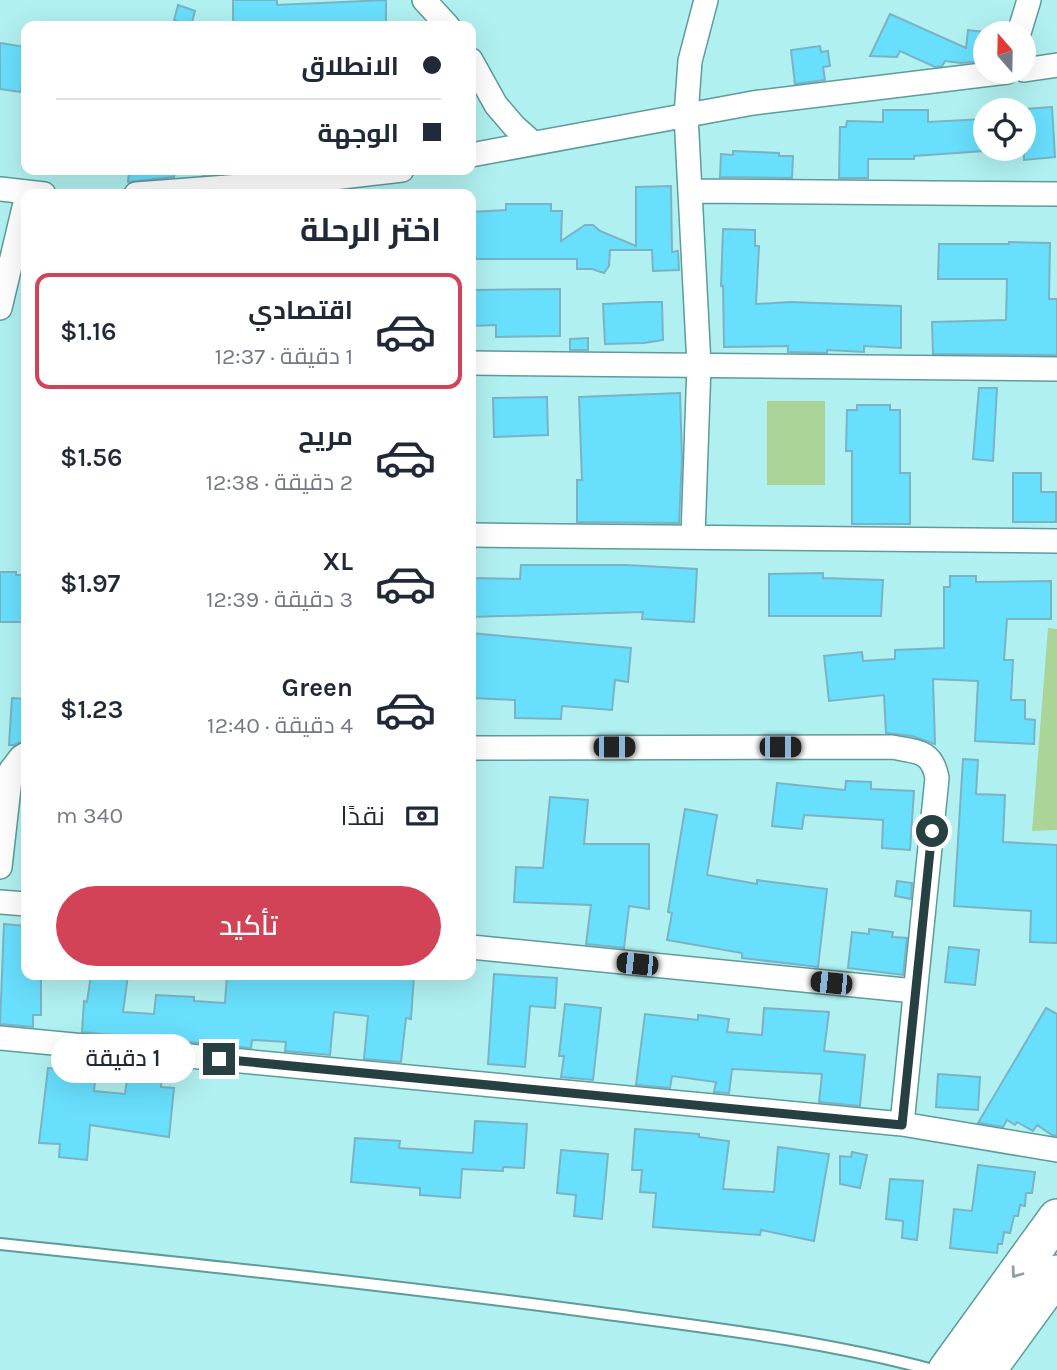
<!DOCTYPE html>
<html lang="ar">
<meta charset="utf-8">
<style>
body{margin:0;font-family:Karla,Cairo,sans-serif;background:#f2f2f3;color:#1f2937;direction:rtl;height:100vh;display:flex;flex-direction:column;font-size:26px;white-space:nowrap}
*{box-sizing:border-box;margin:0}
p{font-size:23px;color:#747a83}
.icon{flex:none;width:38px;height:38px;fill:none;stroke:currentColor;stroke-width:2;stroke-linecap:round;stroke-linejoin:round}
.map{position:relative;flex:1;overflow:hidden;direction:ltr}
.panel{position:absolute;left:21px;top:189px;width:455px;height:791px;display:flex;flex-direction:column;background:#fff;border-radius:14px;box-shadow:0 7px 28px #0002;direction:rtl}
.panel>*{flex:none}
.hud{position:absolute;left:21px;top:21px;width:455px;height:154px;border-radius:14px;box-shadow:0 7px 28px #0002;direction:rtl;display:grid;align-content:center;height:154px;padding:0 35px;background:#fff}
.needle{width:46px;rotate:340deg}
.controls{position:absolute;left:973px;top:21px;display:grid;gap:14px}
.controls a{display:grid;place-items:center;width:63px;height:63px;border-radius:50%;background:#fff;box-shadow:0 7px 28px #0002;font-size:35px}
.end{position:absolute;width:32px;height:32px;margin:-16px;border:9px solid #274041;background:#fff;box-shadow:0 0 0 4px #fff}
.from{border-radius:50%}
.bubble{position:absolute;height:49px;border-radius:24px;background:#fff;box-shadow:0 7px 28px #0002;font-size:23px;font-weight:600;line-height:49px;text-align:center;direction:rtl}
.car{position:absolute;width:21px;height:42px;margin:-21px -10px;border-radius:9px;box-shadow:0 0 5px 2px #0007;background:linear-gradient(#222 24%,#8ab4d8 0 40%,#222 0 76%,#8ab4d8 0 86%,#222 0)}
.hud b{display:flex;align-items:center;gap:24px;height:66px;font-size:26px}
.hud b+b{border-top:2px solid #e0e1e3}
.hud i{width:18px;height:18px;background:#1f2937}
ul{padding:0;list-style:none}
li{display:flex;align-items:center;gap:21px;height:116px;margin:0 14px 10px;padding:0 21px;border:4px solid transparent;border-radius:14px}
li div{flex:1}
li b{display:block;font-size:26px}
li em{font-style:normal;font-weight:600}
li.current{border-color:#d34357}
li>.icon{width:63px;height:63px;stroke-width:1.5}
h2{padding:0 35px;font-size:32px;line-height:84px}
.pay{display:flex;align-items:center;gap:18px;height:77px;padding:0 35px;font-size:26px}
.pay p{margin-inline-start:auto}
.primary-button{display:flex;gap:14px;margin-top:auto;padding:14px 35px}
.primary-button a{flex:1;height:80px;border-radius:42px;background:#d34357;color:#fff;font-size:28px;font-weight:600;line-height:80px;text-align:center}
.map>svg:first-child{display:block}
.green{fill:#aad498}
.building{fill:#68dffd;stroke:#7ab3c3;stroke-width:2}
.lines{fill:none;stroke-linecap:round;stroke-linejoin:round}
.service-casing{stroke:#5e9b9b;stroke-width:14}
.minor-casing{stroke:#5e9b9b;stroke-width:26}
.trunk-casing{stroke:#5e9b9b;stroke-width:40}
.service{stroke:#fff;stroke-width:10}
.minor{stroke:#fff;stroke-width:23}
.trunk{stroke:#fff;stroke-width:37}
.oneway{stroke:#93a0a0}
.route{stroke:#274041;stroke-width:9}
</style>
<div class="map">
<svg width="1057" height="1370" viewBox="0 0 1057 1370">
<rect width="100%" height="100%" fill="#b1f0f0"/>
<path class="green" d="M 767,401 L 825,401 L 825,485 L 767,485 Z
M 1048,628 L 1057,629 L 1057,830 L 1032,831 Z"/>
<path class="building" d="M 233,0 L 277,0 L 277,5 L 386,0 L 386,26 L 233,26 Z
M 178,5 L 195,11 L 191,26 L 174,20 Z
M 890,14 L 966,48 L 968,30 L 985,32 L 985,61 L 961,63 L 945,61 L 942,66 L 935,67 L 900,51 L 897,57 L 870,56 Z
M 0,43 L 26,47 L 21,92 L 0,89 Z
M 820,46 L 821,52 L 828,51 L 830,66 L 823,67 L 825,80 L 795,84 L 791,50 Z
M 1052,107 L 1055,157 L 1024,160 L 1024,109 Z
M 883,110 L 928,110 L 928,122 L 983,119 L 984,151 L 914,156 L 914,159 L 868,159 L 868,178 L 839,178 L 840,127 L 846,127 L 847,121 L 883,122 Z
M 733,151 L 779,153 L 779,156 L 793,156 L 792,178 L 720,177 L 721,154 L 733,155 Z
M 129,170 L 175,170 L 174,177 L 128,182 Z
M 203,170 L 255,170 L 255,171 L 203,175 Z
M 671,186 L 672,252 L 678,251 L 679,270 L 653,271 L 652,250 L 610,250 L 609,266 L 604,273 L 592,269 L 577,269 L 577,259 L 471,259 L 471,212 L 506,210 L 506,204 L 551,204 L 551,211 L 562,211 L 561,241 L 585,225 L 593,225 L 600,231 L 636,246 L 636,187 Z
M 723,229 L 755,230 L 755,246 L 759,246 L 756,304 L 790,302 L 901,306 L 901,348 L 864,346 L 864,352 L 827,350 L 827,353 L 788,352 L 788,346 L 724,347 L 723,286 L 721,286 Z
M 1009,242 L 1050,243 L 1049,299 L 1057,299 L 1057,355 L 933,354 L 932,322 L 1006,320 L 1007,279 L 938,279 L 939,244 L 1009,244 Z
M 560,289 L 560,336 L 496,337 L 496,325 L 471,326 L 471,290 Z
M 647,302 L 662,302 L 663,340 L 644,343 L 605,344 L 603,304 Z
M 588,338 L 588,350 L 570,350 L 570,339 Z
M 979,388 L 997,388 L 993,461 L 973,459 Z
M 680,393 L 682,458 L 679,523 L 577,522 L 577,480 L 582,480 L 579,397 Z
M 547,397 L 548,435 L 494,437 L 493,398 Z
M 857,405 L 890,405 L 890,410 L 900,410 L 900,473 L 910,473 L 910,524 L 852,524 L 852,451 L 846,451 L 847,410 L 857,410 Z
M 1013,473 L 1041,473 L 1041,492 L 1056,492 L 1056,522 L 1013,522 Z
M 521,565 L 626,565 L 697,569 L 694,622 L 642,619 L 643,612 L 471,617 L 471,578 L 520,579 Z
M 0,572 L 16,572 L 16,575 L 26,575 L 26,622 L 0,622 Z
M 823,573 L 823,578 L 883,580 L 881,616 L 769,616 L 769,574 Z
M 950,576 L 976,576 L 976,582 L 1051,581 L 1051,619 L 1007,619 L 1004,660 L 1013,660 L 1011,700 L 1025,700 L 1025,719 L 1035,720 L 1034,744 L 975,741 L 978,681 L 933,679 L 935,744 L 912,736 L 886,733 L 884,695 L 829,701 L 824,656 L 862,652 L 863,661 L 895,659 L 895,650 L 944,648 L 944,587 L 950,587 Z
M 471,633 L 631,648 L 628,682 L 615,680 L 612,710 L 562,706 L 561,719 L 515,718 L 515,700 L 471,698 Z
M 12,698 L 26,699 L 26,740 L 14,745 L 9,745 Z
M 963,759 L 978,760 L 976,794 L 1005,795 L 1003,842 L 1057,845 L 1057,943 L 1030,942 L 1031,911 L 954,906 Z
M 846,781 L 871,782 L 871,789 L 914,791 L 910,850 L 882,848 L 883,820 L 804,815 L 802,829 L 772,826 L 777,783 L 845,790 Z
M 550,797 L 588,800 L 584,844 L 649,844 L 649,909 L 629,906 L 624,948 L 586,944 L 591,905 L 514,902 L 516,867 L 543,868 Z
M 685,809 L 717,815 L 707,875 L 757,884 L 757,880 L 827,889 L 818,967 L 742,958 L 742,953 L 667,940 L 672,913 L 668,912 Z
M 897,881 L 912,883 L 911,899 L 895,896 Z
M 4,924 L 26,926 L 26,975 L 41,975 L 41,1015 L 33,1015 L 33,1027 L 0,1024 Z
M 869,929 L 893,932 L 892,937 L 907,938 L 903,975 L 848,968 L 852,932 L 869,934 Z
M 949,947 L 979,950 L 975,985 L 945,982 Z
M 494,974 L 557,978 L 555,1008 L 530,1006 L 525,1067 L 488,1064 Z
M 91,975 L 128,975 L 123,1012 L 154,1014 L 156,995 L 194,997 L 194,1001 L 225,1003 L 227,975 L 414,975 L 411,1019 L 406,1018 L 401,1062 L 364,1059 L 368,1016 L 334,1012 L 330,1055 L 285,1051 L 286,1042 L 252,1040 L 251,1048 L 82,1032 L 84,1001 L 87,1002 Z
M 565,1004 L 601,1008 L 593,1080 L 561,1077 L 564,1056 L 559,1056 Z
M 764,1008 L 829,1012 L 824,1051 L 865,1055 L 860,1106 L 819,1102 L 822,1074 L 732,1069 L 729,1093 L 714,1092 L 716,1082 L 672,1076 L 670,1088 L 636,1085 L 645,1014 L 698,1020 L 698,1015 L 729,1019 L 727,1032 L 762,1035 Z
M 1046,1008 L 1057,1014 L 1057,1136 L 1052,1135 L 1037,1125 L 1033,1131 L 1017,1122 L 1015,1125 L 1007,1120 L 1003,1127 L 978,1123 Z
M 48,1068 L 96,1073 L 94,1091 L 125,1094 L 128,1072 L 162,1076 L 161,1087 L 174,1088 L 169,1137 L 90,1125 L 87,1160 L 59,1157 L 60,1144 L 39,1143 Z
M 938,1074 L 980,1077 L 978,1110 L 936,1107 Z
M 475,1121 L 527,1124 L 524,1168 L 503,1167 L 503,1171 L 462,1169 L 460,1198 L 420,1195 L 420,1188 L 351,1182 L 355,1138 L 400,1141 L 399,1148 L 473,1153 Z
M 635,1129 L 699,1134 L 699,1137 L 729,1141 L 723,1189 L 774,1192 L 778,1147 L 829,1154 L 814,1241 L 761,1230 L 760,1235 L 653,1227 L 656,1193 L 640,1192 L 642,1170 L 632,1170 Z
M 561,1150 L 608,1154 L 602,1219 L 574,1216 L 576,1195 L 557,1193 Z
M 852,1152 L 867,1155 L 860,1188 L 840,1184 L 840,1156 L 851,1157 Z
M 978,1165 L 1035,1172 L 1032,1193 L 1026,1193 L 1025,1206 L 1020,1205 L 1018,1216 L 1014,1216 L 1010,1233 L 1004,1232 L 1002,1244 L 998,1244 L 997,1253 L 950,1248 L 954,1209 L 972,1211 Z
M 890,1179 L 923,1181 L 917,1240 L 902,1238 L 903,1221 L 886,1219 Z"/>
<g class="lines">
<g class="service-casing">
<path id="service" d="M 0,1244 C 200,1265 400,1286 600,1313 C 712,1328 824,1341 933,1370"/>
</g>
<g class="minor-casing">
<path id="minor" d="M 424,0 L 448,26
M 1019,33 L 1029,0
M 471,60 L 496,105 L 514,126 L 533,143
M 1024,70 L 1057,65
M 471,155 L 753,103 L 1007,72
M 0,189 L 44,194
M 691,191 L 1057,194
M 136,194 L 307,181 L 402,170
M 0,308 L 26,199
M 471,363 L 1057,369
M 471,535 L 1057,541
M 693,536 L 699,365 L 686,115 L 690,61 L 706,0
M 471,748 L 892,747 C 917,752 932,750 937,778 L 902,1124
M 0,867 L 11,770 L 21,757 L 26,754
M 0,902 L 26,904
M 471,947 L 915,991
M 0,1038 L 902,1124 L 1057,1150"/>
</g>
<g class="trunk-casing">
<path id="trunk" d="M 947,1370 L 1057,1218
M 987,1370 L 1057,1274"/>
</g>
<use href="#service" class="service"/>
<use href="#minor" class="minor"/>
<use href="#trunk" class="trunk"/>
</g>
<defs><path id="oneway-chevron" d="M-2-3.5L2.5 0L-2 3.5" fill="none" stroke-width="1.6" stroke-linecap="round" stroke-linejoin="round" transform="scale(1.75)"/></defs>
<use class="oneway" href="#oneway-chevron" transform="translate(1016 1273) rotate(126)"/>
<g class="lines">
<path class="route" d="M 219,1059 L 902,1125 L 932,831"/>
</g>
</svg>
<div class="controls">
<a><svg class="needle" viewBox="-14 -14 28 28"><path d="M0-13l5 13h-10z" fill="#e53935"/><path d="M0 13l5-13h-10z" fill="#747a83"/></svg></a>
<a><svg class="icon" aria-label="locate" viewBox="0 0 24 24"><circle cx="12" cy="12" r="6"/><path d="M12 2v4M12 18v4M2 12h4M18 12h4"/></svg></a>
</div>
<i class="end from" style="left:932px;top:831px"></i>
<i class="end" style="left:219px;top:1059px"></i>
<div class="bubble" style="left:51px;top:1034px;width:144px">1 دقيقة</div>
<i class="car" style="left:614px;top:747px;rotate:90deg"></i>
<i class="car" style="left:780px;top:747px;rotate:90deg"></i>
<i class="car" style="left:637px;top:964px;rotate:276deg"></i>
<i class="car" style="left:831px;top:983px;rotate:276deg"></i>
<div class="hud">
<b><i class="from"></i>الانطلاق</b>
<b><i></i>الوجهة</b>
</div>
<section class="panel">
<h2>اختر الرحلة</h2>
<ul>
<li class="current"><svg class="icon" aria-label="car" viewBox="0 0 24 24"><path d="M5 17H2v-5l4-1 3-4h7l3 4 3 1v5h-3M9 17h6M6 11h13"/><circle cx="7" cy="17" r="2"/><circle cx="17" cy="17" r="2"/></svg><div><b>اقتصادي</b><p>1 دقيقة · 12:37</p></div><em>$1.16</em></li>
<li><svg class="icon" aria-label="car" viewBox="0 0 24 24"><path d="M5 17H2v-5l4-1 3-4h7l3 4 3 1v5h-3M9 17h6M6 11h13"/><circle cx="7" cy="17" r="2"/><circle cx="17" cy="17" r="2"/></svg><div><b>مريح</b><p>2 دقيقة · 12:38</p></div><em>$1.56</em></li>
<li><svg class="icon" aria-label="car" viewBox="0 0 24 24"><path d="M5 17H2v-5l4-1 3-4h7l3 4 3 1v5h-3M9 17h6M6 11h13"/><circle cx="7" cy="17" r="2"/><circle cx="17" cy="17" r="2"/></svg><div><b>XL</b><p>3 دقيقة · 12:39</p></div><em>$1.97</em></li>
<li><svg class="icon" aria-label="car" viewBox="0 0 24 24"><path d="M5 17H2v-5l4-1 3-4h7l3 4 3 1v5h-3M9 17h6M6 11h13"/><circle cx="7" cy="17" r="2"/><circle cx="17" cy="17" r="2"/></svg><div><b>Green</b><p>4 دقيقة · 12:40</p></div><em>$1.23</em></li>
</ul>
<div class="pay"><svg class="icon" aria-label="cash" viewBox="0 0 24 24"><path d="M3 7h18v10H3z"/><circle cx="12" cy="12" r="2"/></svg>نقدًا<p>340 m</p></div>
<div class="primary-button"><a>تأكيد</a></div>
</section>
</div>
